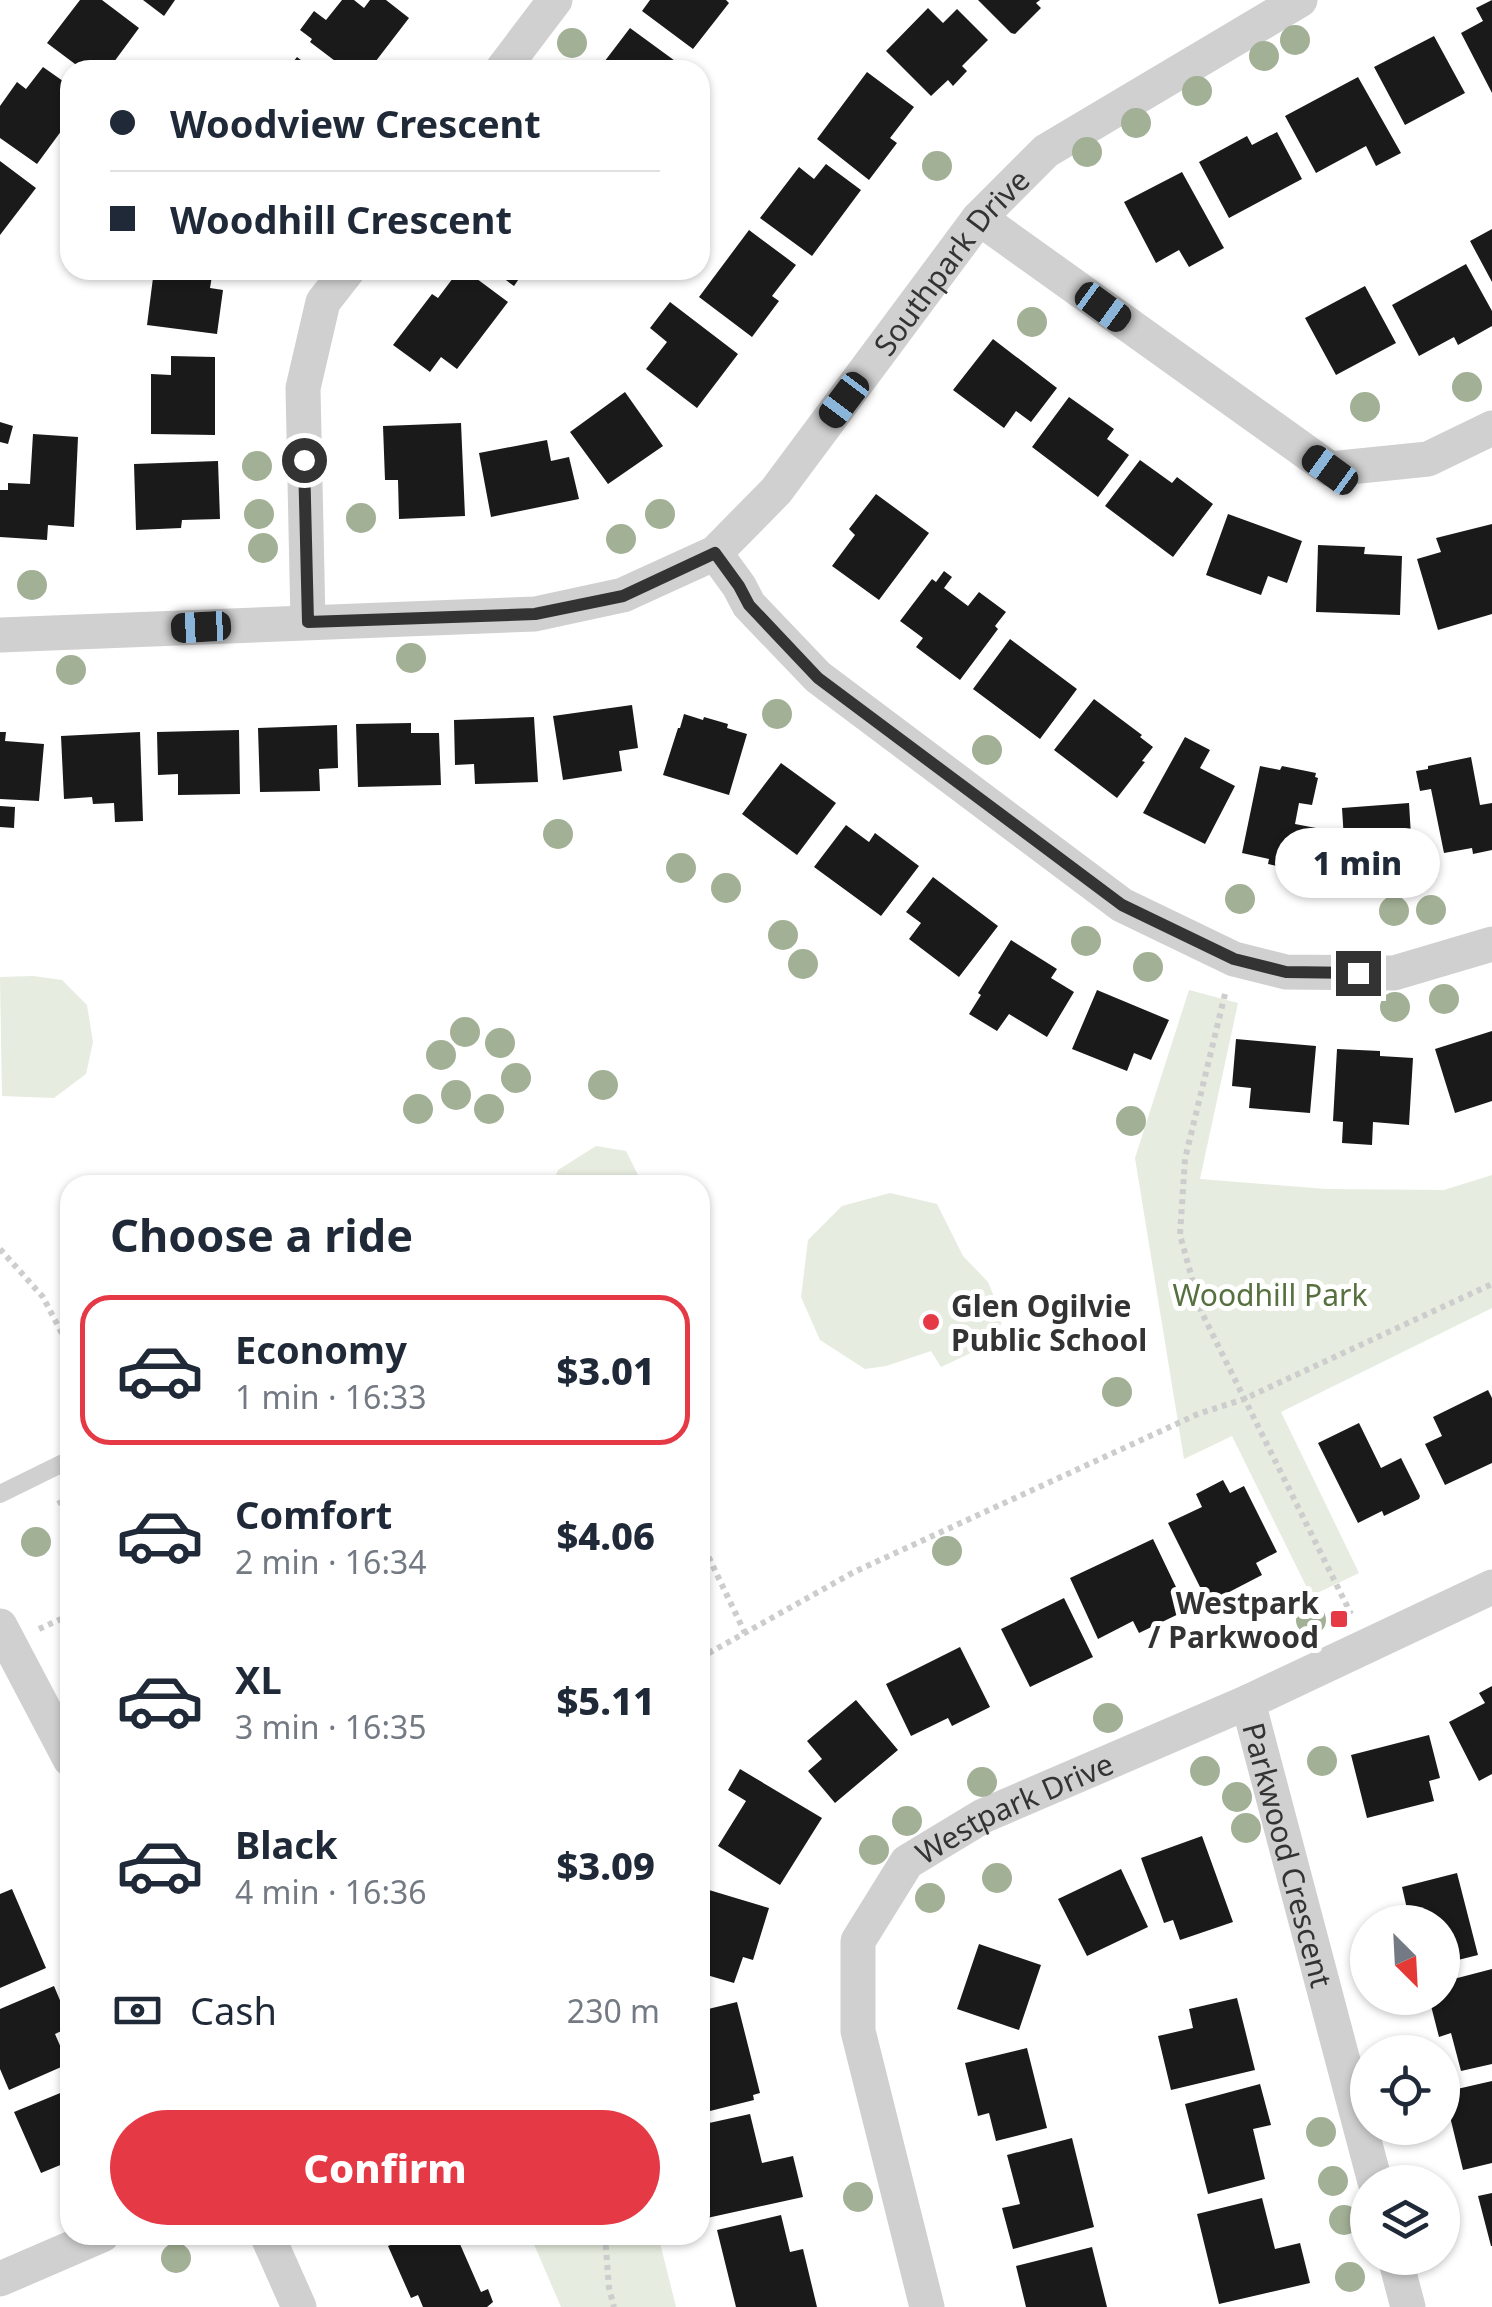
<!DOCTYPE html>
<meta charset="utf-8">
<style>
body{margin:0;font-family:"Noto Sans",sans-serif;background:#f6f6f7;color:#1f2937;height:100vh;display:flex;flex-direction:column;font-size:38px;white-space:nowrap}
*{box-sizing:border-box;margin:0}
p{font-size:32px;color:#747a83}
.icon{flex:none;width:55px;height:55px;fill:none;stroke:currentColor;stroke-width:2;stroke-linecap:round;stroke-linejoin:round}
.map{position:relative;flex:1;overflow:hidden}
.details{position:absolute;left:60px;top:1175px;width:650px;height:1070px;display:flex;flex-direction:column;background:#fff;border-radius:30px;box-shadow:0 2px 8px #0004}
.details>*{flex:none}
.hud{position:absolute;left:60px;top:60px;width:650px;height:220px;border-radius:30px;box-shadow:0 2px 8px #0004;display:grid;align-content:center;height:220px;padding:0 50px;background:#fff}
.needle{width:65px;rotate:156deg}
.tools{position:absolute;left:1350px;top:1905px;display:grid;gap:20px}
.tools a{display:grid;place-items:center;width:110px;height:110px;border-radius:50%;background:#fff;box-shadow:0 2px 8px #0004;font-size:50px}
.end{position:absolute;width:45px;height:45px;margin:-22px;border:12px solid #333;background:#fff;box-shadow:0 0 0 5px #fff}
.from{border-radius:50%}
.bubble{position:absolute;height:70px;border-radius:35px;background:#fff;box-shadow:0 2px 8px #0004;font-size:32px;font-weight:800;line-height:70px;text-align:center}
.car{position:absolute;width:30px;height:60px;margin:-30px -15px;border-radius:12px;box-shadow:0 0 8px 2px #0007;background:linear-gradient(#222 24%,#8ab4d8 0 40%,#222 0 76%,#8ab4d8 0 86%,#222 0)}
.hud b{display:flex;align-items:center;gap:35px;height:95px;font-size:38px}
.hud b+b{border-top:2px solid #e0e1e3}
.hud i{width:25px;height:25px;background:#1f2937}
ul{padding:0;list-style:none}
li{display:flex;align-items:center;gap:30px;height:150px;margin:0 20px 15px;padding:0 30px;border:5px solid transparent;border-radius:30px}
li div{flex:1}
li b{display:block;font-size:38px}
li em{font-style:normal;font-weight:800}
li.active{border-color:#e63946}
li>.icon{width:90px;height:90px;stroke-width:1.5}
h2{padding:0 50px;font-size:45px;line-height:120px}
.pay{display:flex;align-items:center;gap:25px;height:110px;padding:0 50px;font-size:38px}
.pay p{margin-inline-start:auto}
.primary-button{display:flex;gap:20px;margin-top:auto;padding:20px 50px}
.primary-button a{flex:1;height:115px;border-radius:60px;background:#e63946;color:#fff;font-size:40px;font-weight:800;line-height:115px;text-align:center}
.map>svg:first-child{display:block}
.green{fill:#e6ecdf}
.building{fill:#1a1a1a}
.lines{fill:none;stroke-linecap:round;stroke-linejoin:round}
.path{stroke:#cdcdcd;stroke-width:6;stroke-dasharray:5 5;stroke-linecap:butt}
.lane{stroke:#d0d0d0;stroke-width:18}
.street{stroke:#d0d0d0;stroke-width:35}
.tree{fill:#a2b095}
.route{stroke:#333;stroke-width:12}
.poi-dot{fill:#e63946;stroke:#fff;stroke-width:4}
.labels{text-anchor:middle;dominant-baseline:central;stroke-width:10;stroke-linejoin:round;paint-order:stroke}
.street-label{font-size:30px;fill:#333;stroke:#fff}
.park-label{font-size:30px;fill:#56703f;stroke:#fff}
.poi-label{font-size:30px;font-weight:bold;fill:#333;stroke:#fff;text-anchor:start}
</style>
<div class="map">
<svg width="1492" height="2307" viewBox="0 0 1492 2307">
<rect width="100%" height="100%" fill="#fff"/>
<path class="green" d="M 33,976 L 62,980 L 87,1005 L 93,1042 L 86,1074 L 54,1098 L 2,1096 L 0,977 Z
M 1189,990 L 1238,1003 L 1200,1179 L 1326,1189 L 1444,1190 L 1492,1175 L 1492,1308 L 1281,1412 L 1359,1573 L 1311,1596 L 1232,1436 L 1184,1459 L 1135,1158 Z
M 596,1146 L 626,1151 L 643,1185 L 552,1185 L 558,1170 Z
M 890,1193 L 937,1204 L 963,1256 L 988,1282 L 1003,1319 L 994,1342 L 941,1367 L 931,1351 L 886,1366 L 865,1369 L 820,1340 L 801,1297 L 808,1240 L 842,1206 Z
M 530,2235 L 658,2235 L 676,2307 L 561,2307 Z"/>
<path class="building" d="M 80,0 L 102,0 L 139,28 L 108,70 L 83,70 L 47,43 Z
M 143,0 L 175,0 L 164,16 Z
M 342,0 L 354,0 L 364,8 L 370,0 L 386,0 L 409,18 L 369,70 L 347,70 L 310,42 L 312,39 L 300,30 L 314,11 L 326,20 Z
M 650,0 L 726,0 L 729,3 L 693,49 L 642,11 Z
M 978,0 L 1040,0 L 1036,3 L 1041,8 L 1015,34 L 1011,33 Z
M 1492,0 L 1492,93 L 1461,33 L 1483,21 L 1476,8 Z
M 928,8 L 943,23 L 957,9 L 988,40 L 962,66 L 967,71 L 953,86 L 948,80 L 931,96 L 886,51 Z
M 630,28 L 682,66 L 679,70 L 598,70 Z
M 1434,36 L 1465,93 L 1405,125 L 1374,67 Z
M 297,57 L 314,70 L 287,70 Z
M 43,67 L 70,86 L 70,119 L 37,164 L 0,138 L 0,106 L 17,82 L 26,89 Z
M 867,72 L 914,107 L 890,138 L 897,143 L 869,180 L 817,139 Z
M 1358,77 L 1401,153 L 1376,166 L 1366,146 L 1316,173 L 1285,116 Z
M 1277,132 L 1302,179 L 1229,218 L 1199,162 L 1247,136 L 1252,145 Z
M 0,161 L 36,188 L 0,235 Z
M 826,164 L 861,190 L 812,256 L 760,218 L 799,167 L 814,179 Z
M 1182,172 L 1224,248 L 1189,267 L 1179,250 L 1156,263 L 1124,202 Z
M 1492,229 L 1492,282 L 1470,241 Z
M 749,230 L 796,265 L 772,296 L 779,301 L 752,337 L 699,297 Z
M 1466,264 L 1492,311 L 1492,326 L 1458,345 L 1454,337 L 1419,356 L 1392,305 Z
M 154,270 L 213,270 L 210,288 L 223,290 L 217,334 L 147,325 Z
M 459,270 L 465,270 L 508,302 L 457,369 L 441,357 L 430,372 L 393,345 L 432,294 L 438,298 Z
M 492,270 L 525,270 L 514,286 Z
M 1365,286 L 1396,343 L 1336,375 L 1305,318 Z
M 670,302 L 738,354 L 697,408 L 646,369 L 667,342 L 650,328 Z
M 993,339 L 1057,388 L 1031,422 L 1016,411 L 1004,428 L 953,390 Z
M 171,356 L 215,357 L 215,435 L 151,434 L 151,374 L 171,375 Z
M 625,392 L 663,446 L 608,484 L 570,432 Z
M 1069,397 L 1114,429 L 1107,439 L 1129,455 L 1098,497 L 1032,447 Z
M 0,422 L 13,426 L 8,444 L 0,442 Z
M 461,423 L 465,516 L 399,519 L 398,480 L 385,480 L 383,426 Z
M 33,434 L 78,437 L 74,527 L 48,525 L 47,540 L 0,537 L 0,490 L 8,490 L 8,483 L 30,484 Z
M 547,440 L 551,461 L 569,457 L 579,499 L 491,517 L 479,453 Z
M 1140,460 L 1172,483 L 1177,477 L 1213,504 L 1173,557 L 1105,506 Z
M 218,461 L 220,519 L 182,520 L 181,528 L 136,530 L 134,464 Z
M 876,494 L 929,533 L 879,600 L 832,566 L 855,535 L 849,529 Z
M 1228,514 L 1302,541 L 1287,583 L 1268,576 L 1261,595 L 1206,575 Z
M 1492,524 L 1492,614 L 1438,630 L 1417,559 L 1441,552 L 1436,538 Z
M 1318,545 L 1365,547 L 1364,554 L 1402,556 L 1400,615 L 1316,612 Z
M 944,571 L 952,577 L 944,588 L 968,606 L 979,592 L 1006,612 L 995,626 L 998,629 L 960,680 L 916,647 L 923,638 L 900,621 L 932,579 L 936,582 Z
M 1010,639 L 1077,689 L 1040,739 L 973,689 Z
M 1094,699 L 1142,735 L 1140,737 L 1153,747 L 1142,761 L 1145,762 L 1117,798 L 1054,750 Z
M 632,705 L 638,748 L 619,751 L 622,771 L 563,780 L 553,716 Z
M 684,714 L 703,720 L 704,717 L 728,724 L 727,728 L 747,734 L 729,795 L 663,775 L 678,728 L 680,728 Z
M 534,717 L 538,782 L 475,784 L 474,764 L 455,765 L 454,720 Z
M 411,723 L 411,733 L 439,733 L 441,785 L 358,787 L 356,724 Z
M 337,725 L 338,768 L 319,769 L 320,791 L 260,792 L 258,728 Z
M 239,730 L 240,794 L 178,795 L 178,774 L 158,775 L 157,732 Z
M 0,732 L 6,732 L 5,741 L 44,744 L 39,801 L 0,799 Z
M 140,732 L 143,821 L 115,822 L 114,803 L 93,804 L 92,797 L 64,799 L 61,736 Z
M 1185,737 L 1210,750 L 1200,768 L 1235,786 L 1205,844 L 1143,813 Z
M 1471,757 L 1480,805 L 1492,803 L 1492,850 L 1473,854 L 1472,848 L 1444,853 L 1431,789 L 1420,791 L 1416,771 L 1428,769 L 1428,766 Z
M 781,763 L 836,803 L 797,855 L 742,814 Z
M 1260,766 L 1280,770 L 1282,766 L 1316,773 L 1315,777 L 1318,778 L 1312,805 L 1299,803 L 1295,824 L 1316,828 L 1306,872 L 1268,864 L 1269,859 L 1242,853 Z
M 1409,803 L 1413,868 L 1346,872 L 1342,808 Z
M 0,806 L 15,807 L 14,828 L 0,827 Z
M 846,825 L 869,842 L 875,833 L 919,866 L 881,916 L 814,867 Z
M 933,877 L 998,926 L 959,977 L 909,939 L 921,923 L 906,912 Z
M 1011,940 L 1057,969 L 1051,978 L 1074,992 L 1047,1037 L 1009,1014 L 997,1031 L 969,1014 L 981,995 L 978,993 Z
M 1097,990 L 1169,1020 L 1151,1060 L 1134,1053 L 1127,1071 L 1072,1049 Z
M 1492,1031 L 1492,1101 L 1455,1113 L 1435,1049 Z
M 1236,1039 L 1316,1046 L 1310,1113 L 1249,1108 L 1251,1088 L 1232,1086 Z
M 1337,1049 L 1380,1051 L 1380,1056 L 1413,1058 L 1409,1125 L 1373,1122 L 1372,1145 L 1342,1143 L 1343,1122 L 1333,1121 Z
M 1488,1390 L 1492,1398 L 1492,1463 L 1445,1485 L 1425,1444 L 1442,1436 L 1433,1417 Z
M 1359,1423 L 1381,1468 L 1401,1458 L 1420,1496 L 1419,1499 L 1384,1516 L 1382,1511 L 1358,1523 L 1318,1443 Z
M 1223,1480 L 1230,1493 L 1244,1486 L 1277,1552 L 1256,1563 L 1262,1575 L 1208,1603 L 1168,1523 L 1202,1507 L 1196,1494 Z
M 1153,1539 L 1187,1610 L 1139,1633 L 1133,1621 L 1098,1639 L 1070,1578 Z
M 1064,1598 L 1093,1657 L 1030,1687 L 1001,1629 Z
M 960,1647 L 990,1707 L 952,1726 L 948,1718 L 911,1736 L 886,1684 Z
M 1492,1686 L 1492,1774 L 1479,1781 L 1449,1722 L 1485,1703 L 1479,1693 Z
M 856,1700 L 898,1750 L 835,1803 L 808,1771 L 822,1759 L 807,1741 Z
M 1429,1735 L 1440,1778 L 1429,1781 L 1434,1801 L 1367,1818 L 1351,1755 Z
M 740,1769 L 822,1818 L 780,1885 L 718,1846 L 746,1801 L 728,1790 Z
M 1202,1836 L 1233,1922 L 1180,1940 L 1173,1920 L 1164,1923 L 1141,1858 Z
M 1121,1869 L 1148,1927 L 1087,1956 L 1058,1899 Z
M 1457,1873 L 1478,1955 L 1442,1964 L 1442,1922 L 1410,1922 L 1402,1887 Z
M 12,1889 L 46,1968 L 0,1988 L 0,1894 Z
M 709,1890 L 769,1908 L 753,1960 L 743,1957 L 734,1983 L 700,1973 L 700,1918 Z
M 979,1944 L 1041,1965 L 1019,2030 L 957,2009 Z
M 1492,1969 L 1492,2064 L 1461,2071 L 1451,2033 L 1439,2037 L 1429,1998 L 1442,1998 L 1442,1982 Z
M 54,1986 L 70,2024 L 70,2027 L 55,2034 L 68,2064 L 9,2090 L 0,2069 L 0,2009 Z
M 1237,1998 L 1255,2070 L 1171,2090 L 1158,2036 L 1193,2028 L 1189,2009 Z
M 737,2002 L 760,2093 L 753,2095 L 754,2100 L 702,2113 L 700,2011 Z
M 1027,2048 L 1047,2128 L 996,2141 L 989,2113 L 978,2116 L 965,2063 Z
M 1492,2081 L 1492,2163 L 1463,2170 L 1444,2092 Z
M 1260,2084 L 1271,2125 L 1253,2129 L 1265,2179 L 1208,2194 L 1185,2104 Z
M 70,2089 L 70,2161 L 41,2173 L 14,2112 Z
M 750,2114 L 762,2163 L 793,2156 L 803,2197 L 707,2218 L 700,2190 L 700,2125 Z
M 1072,2138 L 1094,2227 L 1013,2249 L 1002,2208 L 1020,2204 L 1007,2155 Z
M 1492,2193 L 1492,2246 L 1491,2246 L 1478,2196 Z
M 1262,2198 L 1275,2249 L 1300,2243 L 1310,2283 L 1219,2304 L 1197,2214 Z
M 781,2215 L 790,2252 L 803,2249 L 817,2307 L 736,2307 L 717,2230 Z
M 414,2235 L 433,2235 L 435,2239 L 444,2235 L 456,2235 L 481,2292 L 488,2289 L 493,2302 L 487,2307 L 423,2307 L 418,2295 L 411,2298 L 388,2246 Z
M 1092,2247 L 1107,2307 L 1026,2307 L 1016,2266 Z"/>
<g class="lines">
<path class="path" d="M 1225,994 L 1185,1159 L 1180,1235 L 1201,1311 L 1351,1614
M 0,1249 L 43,1297 L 70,1349
M 59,1500 L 70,1522
M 700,1539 L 745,1633
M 39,1629 L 70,1615
M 700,1658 L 854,1572 L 1198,1414 L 1244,1399 L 1492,1284
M 605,2235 L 609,2288 L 614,2307"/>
<path class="lane" d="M 0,1494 L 63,1463"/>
<g class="street">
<path d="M 502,70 L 555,0"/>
<path d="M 979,218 L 1330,469 L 1428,459 L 1492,428"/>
<path d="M 715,553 L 739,586 L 749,605 L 818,677 L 1122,905 L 1234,959 L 1286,972 L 1394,973 L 1492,944"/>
<path d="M 308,622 L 303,388 L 323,302 L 348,270"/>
<path id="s1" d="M 0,635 L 535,614 L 623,595 L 715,553 L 776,491 L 979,218 L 1046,151 L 1300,0"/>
<path d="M 0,1626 L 70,1759"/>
<path id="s2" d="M 1248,1702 L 1375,2182"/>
<path d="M 267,2235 L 299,2307"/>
<path d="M 1395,2258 L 1408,2307"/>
<path d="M 0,2279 L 102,2235"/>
<path id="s3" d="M 927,2307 L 858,2031 L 858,1941 L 907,1862 L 983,1816 L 1248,1702 L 1492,1587"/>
</g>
</g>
<g class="tree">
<circle cx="1295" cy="40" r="15"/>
<circle cx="572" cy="43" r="15"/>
<circle cx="1264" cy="56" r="15"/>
<circle cx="1197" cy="91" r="15"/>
<circle cx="1136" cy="123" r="15"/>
<circle cx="1087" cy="152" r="15"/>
<circle cx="937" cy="166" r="15"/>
<circle cx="1032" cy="322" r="15"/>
<circle cx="1467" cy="387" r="15"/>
<circle cx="1365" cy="407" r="15"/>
<circle cx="257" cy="466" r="15"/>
<circle cx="259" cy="514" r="15"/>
<circle cx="660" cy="514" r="15"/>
<circle cx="361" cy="518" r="15"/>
<circle cx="621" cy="539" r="15"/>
<circle cx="263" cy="548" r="15"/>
<circle cx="32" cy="585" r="15"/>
<circle cx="411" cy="658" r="15"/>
<circle cx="71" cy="670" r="15"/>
<circle cx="777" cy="714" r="15"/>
<circle cx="987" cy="750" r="15"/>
<circle cx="558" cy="834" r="15"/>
<circle cx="681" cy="868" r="15"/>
<circle cx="726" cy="888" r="15"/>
<circle cx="1240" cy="899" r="15"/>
<circle cx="1431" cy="910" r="15"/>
<circle cx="1394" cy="911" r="15"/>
<circle cx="783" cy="935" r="15"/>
<circle cx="1086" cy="941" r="15"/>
<circle cx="803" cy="964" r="15"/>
<circle cx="1148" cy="967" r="15"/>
<circle cx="1444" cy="999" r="15"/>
<circle cx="1395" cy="1007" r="15"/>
<circle cx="465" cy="1032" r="15"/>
<circle cx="500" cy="1043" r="15"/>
<circle cx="441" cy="1055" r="15"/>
<circle cx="516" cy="1078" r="15"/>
<circle cx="603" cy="1085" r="15"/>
<circle cx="456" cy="1095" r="15"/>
<circle cx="418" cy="1109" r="15"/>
<circle cx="489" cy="1109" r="15"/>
<circle cx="1131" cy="1121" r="15"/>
<circle cx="1117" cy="1392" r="15"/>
<circle cx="36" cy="1542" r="15"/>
<circle cx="947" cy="1551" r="15"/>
<circle cx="1311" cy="1620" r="15"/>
<circle cx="1108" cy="1718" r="15"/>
<circle cx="1322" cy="1761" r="15"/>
<circle cx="1205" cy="1771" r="15"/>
<circle cx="982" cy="1782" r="15"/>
<circle cx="1237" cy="1797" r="15"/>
<circle cx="907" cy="1821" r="15"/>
<circle cx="1246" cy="1828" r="15"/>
<circle cx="874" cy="1850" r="15"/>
<circle cx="997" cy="1878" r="15"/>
<circle cx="930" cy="1898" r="15"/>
<circle cx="1321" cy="2132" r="15"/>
<circle cx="1333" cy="2181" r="15"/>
<circle cx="858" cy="2197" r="15"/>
<circle cx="1344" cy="2220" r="15"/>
<circle cx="176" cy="2258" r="15"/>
<circle cx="1350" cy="2277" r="15"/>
</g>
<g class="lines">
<path class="route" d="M 304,460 L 308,622 L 535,614 L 623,596 L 715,553 L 739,586 L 749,605 L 818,678 L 1122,905 L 1234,959 L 1286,972 L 1358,973"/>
</g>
<g class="poi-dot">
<circle cx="931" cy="1322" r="10"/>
<rect x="1329" y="1609" width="20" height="20" rx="5"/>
</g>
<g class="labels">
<g class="street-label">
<text stroke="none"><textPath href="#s1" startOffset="1102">Southpark Drive</textPath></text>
<text stroke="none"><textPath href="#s3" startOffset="588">Westpark Drive</textPath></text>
<text stroke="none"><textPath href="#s2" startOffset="158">Parkwood Crescent</textPath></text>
</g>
<g class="park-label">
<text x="1270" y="1294">Woodhill Park</text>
</g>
<g class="poi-label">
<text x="951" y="1305">Glen Ogilvie<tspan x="951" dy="34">Public School</tspan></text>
<text x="1319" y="1602" text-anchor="end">Westpark<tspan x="1319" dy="34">/ Parkwood</tspan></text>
</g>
</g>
</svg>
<div class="tools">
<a><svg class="needle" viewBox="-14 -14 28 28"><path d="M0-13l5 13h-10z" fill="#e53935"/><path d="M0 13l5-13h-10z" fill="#747a83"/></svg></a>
<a><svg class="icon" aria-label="locate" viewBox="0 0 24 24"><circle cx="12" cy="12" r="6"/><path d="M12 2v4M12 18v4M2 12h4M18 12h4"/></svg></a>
<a><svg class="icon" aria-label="layers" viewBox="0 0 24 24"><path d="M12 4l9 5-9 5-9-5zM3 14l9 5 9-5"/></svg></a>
</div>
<i class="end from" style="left:304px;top:460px"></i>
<i class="end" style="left:1358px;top:973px"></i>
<div class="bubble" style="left:1275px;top:828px;width:165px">1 min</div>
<i class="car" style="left:1103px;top:307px;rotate:126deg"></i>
<i class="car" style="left:844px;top:400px;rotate:217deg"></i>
<i class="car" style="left:1330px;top:470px;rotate:306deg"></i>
<i class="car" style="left:201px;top:627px;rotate:267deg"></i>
<div class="hud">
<b><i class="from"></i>Woodview Crescent</b>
<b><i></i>Woodhill Crescent</b>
</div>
<section class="details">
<h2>Choose a ride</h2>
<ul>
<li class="active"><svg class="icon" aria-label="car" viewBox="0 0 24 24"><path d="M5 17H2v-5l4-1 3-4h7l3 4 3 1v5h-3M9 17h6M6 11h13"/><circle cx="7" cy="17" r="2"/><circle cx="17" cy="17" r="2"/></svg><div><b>Economy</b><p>1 min · 16:33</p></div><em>$3.01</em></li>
<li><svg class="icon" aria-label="car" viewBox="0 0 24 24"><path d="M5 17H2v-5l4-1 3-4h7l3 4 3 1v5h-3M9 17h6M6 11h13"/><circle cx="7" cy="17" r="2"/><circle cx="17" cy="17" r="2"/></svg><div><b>Comfort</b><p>2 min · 16:34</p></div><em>$4.06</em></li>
<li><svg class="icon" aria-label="car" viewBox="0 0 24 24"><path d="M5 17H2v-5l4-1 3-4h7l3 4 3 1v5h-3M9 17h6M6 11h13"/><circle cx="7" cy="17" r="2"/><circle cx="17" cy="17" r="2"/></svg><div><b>XL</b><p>3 min · 16:35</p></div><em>$5.11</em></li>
<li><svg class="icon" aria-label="car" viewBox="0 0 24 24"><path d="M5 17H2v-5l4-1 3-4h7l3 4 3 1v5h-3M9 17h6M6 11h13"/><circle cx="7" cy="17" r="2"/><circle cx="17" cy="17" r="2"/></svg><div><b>Black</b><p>4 min · 16:36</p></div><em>$3.09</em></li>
</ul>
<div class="pay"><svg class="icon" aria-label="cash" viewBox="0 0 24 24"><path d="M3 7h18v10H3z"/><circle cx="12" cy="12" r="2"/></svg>Cash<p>230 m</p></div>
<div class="primary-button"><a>Confirm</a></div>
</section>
</div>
